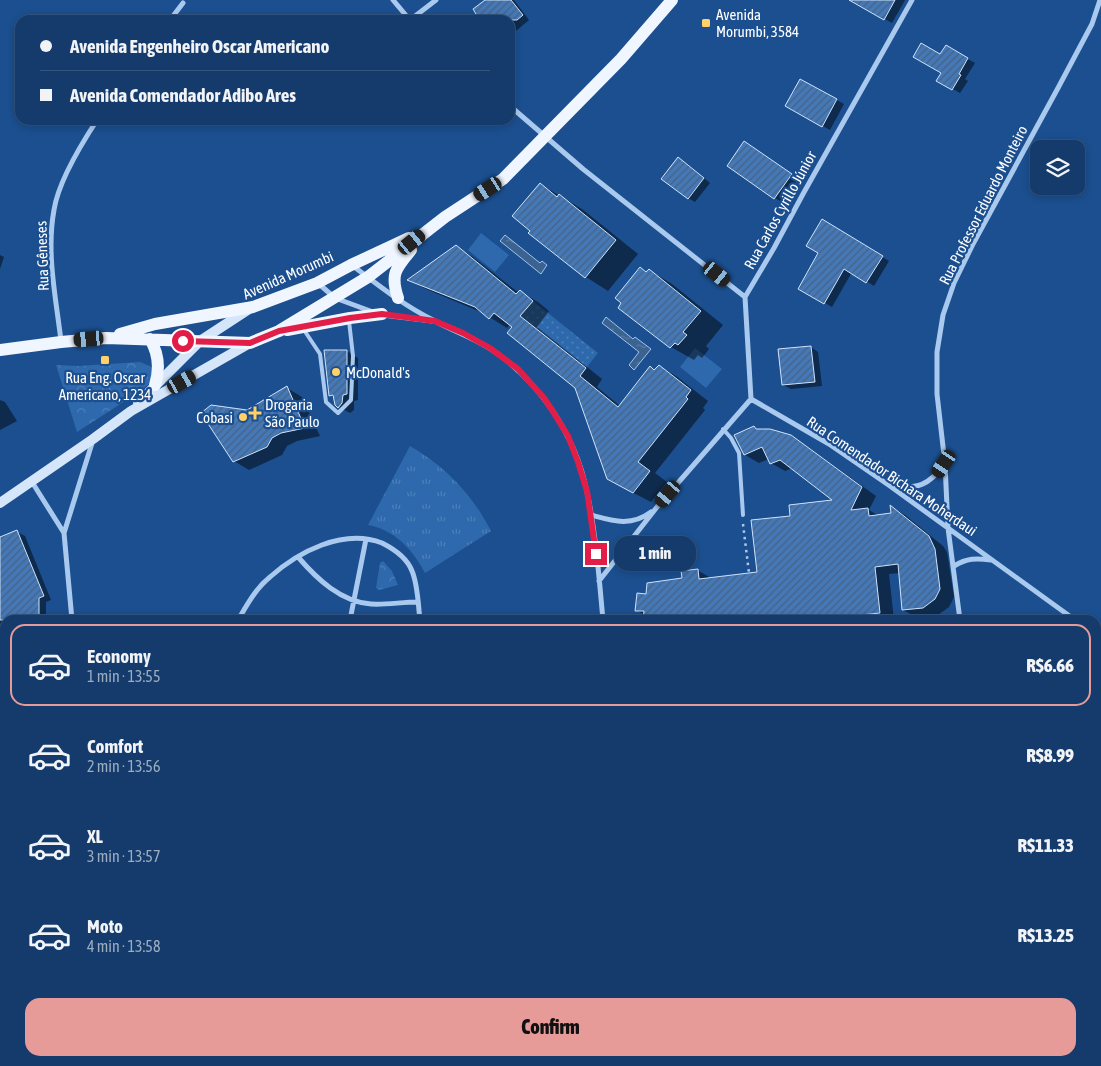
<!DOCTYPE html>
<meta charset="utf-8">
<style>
body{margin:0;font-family:"Asap Condensed",sans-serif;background:#1d4271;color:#f1f3f6;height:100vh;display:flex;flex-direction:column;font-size:19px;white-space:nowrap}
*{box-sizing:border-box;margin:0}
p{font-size:16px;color:#9dadc1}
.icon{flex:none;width:28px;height:28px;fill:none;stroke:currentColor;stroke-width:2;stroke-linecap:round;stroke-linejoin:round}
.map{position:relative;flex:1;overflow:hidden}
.panel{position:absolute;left:0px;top:615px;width:1101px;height:451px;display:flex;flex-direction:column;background:#143b6b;border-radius:15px 15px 0 0;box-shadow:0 2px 8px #0003,0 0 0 1px #33557e}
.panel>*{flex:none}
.hud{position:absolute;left:15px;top:15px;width:500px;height:110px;border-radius:15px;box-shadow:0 2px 8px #0003,0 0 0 1px #33557e;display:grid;align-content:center;height:110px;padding:0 25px;background:#143b6b}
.controls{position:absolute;left:1030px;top:140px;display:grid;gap:10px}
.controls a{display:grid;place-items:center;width:55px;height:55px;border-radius:10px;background:#143b6b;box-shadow:0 2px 8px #0003,0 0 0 1px #33557e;font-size:25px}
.end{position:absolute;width:22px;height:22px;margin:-11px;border:6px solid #e11d48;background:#fff;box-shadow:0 0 0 2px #fff}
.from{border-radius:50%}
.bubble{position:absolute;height:35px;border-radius:15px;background:#143b6b;box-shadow:0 2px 8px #0003,0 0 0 1px #33557e;font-size:16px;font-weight:800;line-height:35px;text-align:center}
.car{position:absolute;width:15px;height:30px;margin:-15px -8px;border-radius:6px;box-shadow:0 0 4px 1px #0007;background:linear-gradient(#222 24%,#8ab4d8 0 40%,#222 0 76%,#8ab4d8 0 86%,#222 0)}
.hud b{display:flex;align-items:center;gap:18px;height:48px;font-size:19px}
.hud b+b{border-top:1px solid #33557e}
.hud i{width:12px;height:12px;background:#f1f3f6}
ul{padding:9px 0 0;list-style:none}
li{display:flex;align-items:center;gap:15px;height:82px;margin:0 10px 8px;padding:0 15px;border:2px solid transparent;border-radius:15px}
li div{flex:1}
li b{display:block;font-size:19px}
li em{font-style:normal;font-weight:800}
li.active{border-color:#e69b98}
li>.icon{width:45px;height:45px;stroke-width:1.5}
.button{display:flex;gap:10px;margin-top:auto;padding:10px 25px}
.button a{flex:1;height:58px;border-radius:15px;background:#e69b98;color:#111;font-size:20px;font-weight:800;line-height:58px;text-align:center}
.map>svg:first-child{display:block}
.grass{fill:url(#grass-tufts)}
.park{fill:url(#park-crowns)}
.garden{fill:url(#garden-dots)}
.pitch{fill:#2e69ad}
.water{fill:url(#water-ripples);stroke:#9cc4f0}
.shadow{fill:#0007}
.building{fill:url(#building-hatch);stroke:#cfe3fa}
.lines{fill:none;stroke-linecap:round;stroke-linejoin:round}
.path{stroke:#a9c9ee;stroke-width:2.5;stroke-dasharray:2.5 4;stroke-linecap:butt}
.service{stroke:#a9c9ee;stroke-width:4}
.minor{stroke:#a9c9ee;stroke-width:5}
.secondary{stroke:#d6e6fa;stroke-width:10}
.primary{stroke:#f0f6ff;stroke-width:12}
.route{stroke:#e11d48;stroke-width:6}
.poi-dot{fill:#ffd166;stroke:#1b4f8f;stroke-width:2}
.labels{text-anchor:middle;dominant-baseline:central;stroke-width:4.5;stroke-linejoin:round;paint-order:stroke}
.poi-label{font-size:15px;fill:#fff;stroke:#1b4f8f;text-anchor:start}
.street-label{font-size:15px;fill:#fff;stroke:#1b4f8f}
</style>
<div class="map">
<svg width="1101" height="1066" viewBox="0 0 1101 1066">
<defs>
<pattern id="grass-tufts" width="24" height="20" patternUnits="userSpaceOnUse" patternTransform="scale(1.25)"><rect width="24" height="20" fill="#2e69ad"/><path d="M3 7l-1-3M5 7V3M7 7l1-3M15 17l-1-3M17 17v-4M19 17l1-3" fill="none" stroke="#4d80b9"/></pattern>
<pattern id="park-crowns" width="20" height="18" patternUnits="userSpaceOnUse" patternTransform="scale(1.25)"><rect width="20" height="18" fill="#2e69ad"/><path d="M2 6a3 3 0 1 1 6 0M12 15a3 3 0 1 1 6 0" fill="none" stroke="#4d80b9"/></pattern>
<pattern id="garden-dots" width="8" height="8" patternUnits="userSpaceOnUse" patternTransform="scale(1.25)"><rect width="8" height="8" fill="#2e69ad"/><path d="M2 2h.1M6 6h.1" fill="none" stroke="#4d80b9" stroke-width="1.8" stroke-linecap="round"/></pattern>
<pattern id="water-ripples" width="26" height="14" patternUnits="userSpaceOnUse" patternTransform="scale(1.25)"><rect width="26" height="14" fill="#3c6290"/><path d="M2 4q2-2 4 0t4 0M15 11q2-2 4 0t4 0" fill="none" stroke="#597aa1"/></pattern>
<pattern id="building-hatch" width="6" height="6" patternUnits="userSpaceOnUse" patternTransform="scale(1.25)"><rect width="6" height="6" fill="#4478b7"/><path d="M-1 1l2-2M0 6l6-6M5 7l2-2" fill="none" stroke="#486282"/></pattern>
</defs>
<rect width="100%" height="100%" fill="#1b4f8f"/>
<path class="grass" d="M 410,446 C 445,466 472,494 491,531 L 425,573 C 413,550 395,530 368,525 Z"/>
<path class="park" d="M 140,362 L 152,367 L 155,379 L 139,392 L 77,432 L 56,365 L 78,366 Z
M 383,561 L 392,571 L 398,585 L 379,590 L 376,588 L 380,563 Z"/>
<path class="garden" d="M 533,301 L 598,353 L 586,368 L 520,316 Z"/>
<path class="pitch" d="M 481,233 L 509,255 L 495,272 L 468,250 Z
M 695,348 L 722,369 L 706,388 L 680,367 Z"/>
<path class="water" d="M 505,235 L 540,263 L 542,261 L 547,265 L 541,274 L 500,241 Z
M 606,317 L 633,339 L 635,337 L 651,349 L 634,370 L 629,365 L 639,352 L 602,323 Z"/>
<path class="shadow" d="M 487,0 L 514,0 L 529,20 L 510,36 L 510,20 L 470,20 L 478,14 Z
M 852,0 L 905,0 L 892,23 Z
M 946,47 L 975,63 L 965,79 L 968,81 L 960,93 L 938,80 L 942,72 L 941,56 Z
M 801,80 L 844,104 L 830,130 L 787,106 Z
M 752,147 L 798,179 L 782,202 L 775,198 Z
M 686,163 L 710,183 L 695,202 L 688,198 Z
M 540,184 L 582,209 L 638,254 L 608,291 L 586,277 L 530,233 Z
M 823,221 L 889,261 L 874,286 L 852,272 L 832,307 L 800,288 L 820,253 Z
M 456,246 L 473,257 L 519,293 L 520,292 L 538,302 L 549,311 L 537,327 L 602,379 L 597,387 L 620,406 L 659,366 L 676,376 L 708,401 L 703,408 L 705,410 L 655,473 L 667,482 L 651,502 L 626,489 L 576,388 L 513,327 L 510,324 L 507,328 L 483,313 L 426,289 L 409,280 Z
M 0,255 L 4,257 L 0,269 Z
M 649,270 L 672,284 L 723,325 L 706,346 L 709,349 L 702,358 L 698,355 L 694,360 L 671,347 Z
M 811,347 L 818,352 L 822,386 L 791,389 L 783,385 Z
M 347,351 L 358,358 L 358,400 L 354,401 L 354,410 L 350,413 L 339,407 L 335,398 L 330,395 Z
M 287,388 L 302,397 L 320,436 L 297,441 L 287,446 L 282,455 L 249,470 L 234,461 L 247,411 Z
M 0,400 L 5,402 L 17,421 L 0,430 Z
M 758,430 L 790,437 L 805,445 L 876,496 L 869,510 L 879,516 L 893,514 L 892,507 L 905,515 L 943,546 L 947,552 L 954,597 L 949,607 L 938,615 L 918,618 L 903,610 L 900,573 L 889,574 L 894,620 L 644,620 L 645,615 L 636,610 L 647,595 L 683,579 L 697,570 L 711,578 L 758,573 L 791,517 L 836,501 L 793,468 L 785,471 L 771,463 L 769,459 L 759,463 L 745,455 L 736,436 Z
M 17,532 L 25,536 L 51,600 L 46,602 L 46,620 L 5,620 L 5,715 L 0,715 L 0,661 L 3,661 L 0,624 L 0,538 Z
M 0,883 L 5,886 L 5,939 L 0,942 Z
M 740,1061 L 816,1061 L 817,1066 L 726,1066 L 740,1063 Z"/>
<path class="building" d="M 485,0 L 511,0 L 523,15 L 517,20 L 468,20 L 476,14 L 473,9 Z
M 849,0 L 895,0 L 884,20 Z
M 921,43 L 940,54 L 946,45 L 968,58 L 959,74 L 961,75 L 952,90 L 936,81 L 941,73 L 913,57 Z
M 800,79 L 837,99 L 822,127 L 785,106 Z
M 744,141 L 792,174 L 774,199 L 727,166 Z
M 678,157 L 704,178 L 688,199 L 661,179 Z
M 540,183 L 557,197 L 559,194 L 616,240 L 585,278 L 528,233 L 530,231 L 512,216 Z
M 822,219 L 883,256 L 866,283 L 844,269 L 824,304 L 798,289 L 818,253 L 806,246 Z
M 456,245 L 516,294 L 520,290 L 533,301 L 520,316 L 586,368 L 580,376 L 618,407 L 650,366 L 654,370 L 659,365 L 691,390 L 686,397 L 688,399 L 638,462 L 650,471 L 633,493 L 607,479 L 575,388 L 507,333 L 512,327 L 494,313 L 489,319 L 475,307 L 407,280 Z
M 640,267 L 646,272 L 649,269 L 701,311 L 683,332 L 687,335 L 678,345 L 675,343 L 670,348 L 618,308 L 621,303 L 615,298 Z
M 811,346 L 815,382 L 782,385 L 778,349 Z
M 324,350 L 347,350 L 347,394 L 343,395 L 342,403 L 338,408 L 335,405 L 333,395 L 329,396 Z
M 287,386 L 305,428 L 281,433 L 272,438 L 267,447 L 233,462 L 201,413 L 211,405 L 247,410 Z
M 754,426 L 756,429 L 770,429 L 791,435 L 862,487 L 851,510 L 868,508 L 869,516 L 891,513 L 890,505 L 929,536 L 935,549 L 940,589 L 935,599 L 923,608 L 902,610 L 898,564 L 875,567 L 880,613 L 815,620 L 643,620 L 644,611 L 635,611 L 637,593 L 646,594 L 647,583 L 682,578 L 681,571 L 698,569 L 699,579 L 757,572 L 751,520 L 790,516 L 789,505 L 832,500 L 780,460 L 770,464 L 762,447 L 744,455 L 734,435 Z
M 17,530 L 44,596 L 39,598 L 39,620 L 0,620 L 0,537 Z"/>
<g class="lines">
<path class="path" d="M 743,524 L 749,573"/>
<path class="service" d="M 304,330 L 320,354 L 326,402 L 338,413 L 351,400 L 353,356 L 349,321
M 723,429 L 731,438 L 739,453 L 743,515
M 705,1061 L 706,1066"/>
<path class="minor" d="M 393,0 L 409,19
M 170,20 L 183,3
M 410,20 L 436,0
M 510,106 L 583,169 L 745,297
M 353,266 C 379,286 406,307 435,321 C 453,331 472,337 489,348 C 539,380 575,434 587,492 C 596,534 599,578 603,620
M 319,284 L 335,298 L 373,312
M 383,315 L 432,321
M 61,341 C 56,298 46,253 54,210 C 58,183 82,143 97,120
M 751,399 L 829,444 L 890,486 L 1075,620
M 32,482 L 64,533
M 892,486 C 917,489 929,486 944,464
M 591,515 C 613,521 631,527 651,512
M 298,557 C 317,579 341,602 371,604 C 386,605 402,602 418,602
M 954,566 C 967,558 976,558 991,560
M 599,581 L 657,507 L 751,399 L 745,297 L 774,248 L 803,194 L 912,0
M 72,620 L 64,533 L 93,440
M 238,620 C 247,605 256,588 270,577 C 298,552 343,528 382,543 C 394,549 407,558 412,571 C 418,585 418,604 420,620
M 350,620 L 366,539
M 947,620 L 960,619
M 960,620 L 948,528 L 945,464 L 937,394 L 937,352 L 943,315 L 954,283 L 973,244 L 1058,88 L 1092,24 L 1100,0
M 1096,636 L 1101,639
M 1096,899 L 1101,899
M 0,991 L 5,987
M 466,1061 L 467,1066
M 652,1061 L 653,1066
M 838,1061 L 839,1066
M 1012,1061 L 1012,1066
M 249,1066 L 250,1061
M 420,1066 L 421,1061"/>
<path class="secondary" d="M 138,403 L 200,341 L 249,309
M 0,503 L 93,439 L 131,411 L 250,343"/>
<path class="primary" d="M 398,298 C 390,274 396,268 411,250
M 287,330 L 350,318 L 382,314
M 120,334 L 155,324 L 253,307 L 317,283 L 351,265 L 409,238
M 150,339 C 159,354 160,369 155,385
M 0,350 L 61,342 L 106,338 L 250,343 L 279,331 L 368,277 L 445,217 L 503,179 L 621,59 L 672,0"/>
</g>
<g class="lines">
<path class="route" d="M 183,341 L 250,343 L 279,331 L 350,318 L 382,314 L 435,321 L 463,333 L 490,348 L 518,369 L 544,398 L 552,410 L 568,436 L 578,462 L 587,491 L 596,554"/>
</g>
<g class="poi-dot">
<rect x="701" y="18" width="10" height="10" rx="2.5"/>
<rect x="100" y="355" width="10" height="10" rx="2.5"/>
<circle cx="336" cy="372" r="5"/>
<path d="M252.5 405.5h5v5h5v5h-5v5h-5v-5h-5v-5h5z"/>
<circle cx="243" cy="417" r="5"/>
</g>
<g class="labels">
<g class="poi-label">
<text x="716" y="14">Avenida<tspan x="716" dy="17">Morumbi, 3584</tspan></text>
<text x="346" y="372">McDonald's</text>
<text x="105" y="377" text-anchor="middle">Rua Eng. Oscar<tspan x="105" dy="17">Americano, 1234</tspan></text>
<text x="265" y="404">Drogaria<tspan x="265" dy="17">São Paulo</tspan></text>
<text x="233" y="417" text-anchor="end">Cobasi</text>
</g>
<g class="street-label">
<text transform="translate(983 205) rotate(-63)">Rua Professor Eduardo Monteiro</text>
<text transform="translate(780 210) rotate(-61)">Rua Carlos Cyrillo Júnior</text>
<text transform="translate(42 256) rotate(-92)">Rua Gêneses</text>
<text transform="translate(288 275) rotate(-24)">Avenida Morumbi</text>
<text transform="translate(892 476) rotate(34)">Rua Comendador Bichara Moherdaui</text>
</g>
</g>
</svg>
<div class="controls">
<a><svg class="icon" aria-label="layers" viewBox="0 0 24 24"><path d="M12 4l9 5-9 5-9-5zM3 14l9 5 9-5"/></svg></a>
</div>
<i class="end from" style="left:183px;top:341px"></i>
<i class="end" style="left:596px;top:554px"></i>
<div class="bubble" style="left:614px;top:536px;width:82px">1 min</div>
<i class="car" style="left:488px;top:189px;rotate:237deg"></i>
<i class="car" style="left:412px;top:242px;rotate:51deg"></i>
<i class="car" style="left:717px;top:274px;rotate:129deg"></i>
<i class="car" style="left:89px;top:339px;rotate:265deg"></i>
<i class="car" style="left:182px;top:382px;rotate:61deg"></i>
<i class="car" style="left:944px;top:464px;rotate:214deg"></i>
<i class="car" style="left:668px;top:494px;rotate:220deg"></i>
<div class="hud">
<b><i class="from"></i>Avenida Engenheiro Oscar Americano</b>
<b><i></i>Avenida Comendador Adibo Ares</b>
</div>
<section class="panel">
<ul>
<li class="active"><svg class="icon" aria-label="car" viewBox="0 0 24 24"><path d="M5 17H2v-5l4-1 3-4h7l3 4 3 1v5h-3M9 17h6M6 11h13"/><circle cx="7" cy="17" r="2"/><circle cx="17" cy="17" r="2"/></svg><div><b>Economy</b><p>1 min · 13:55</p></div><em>R$6.66</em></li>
<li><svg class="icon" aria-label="car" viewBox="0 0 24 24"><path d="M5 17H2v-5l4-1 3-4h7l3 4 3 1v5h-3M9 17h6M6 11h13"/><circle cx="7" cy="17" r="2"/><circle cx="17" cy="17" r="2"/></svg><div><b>Comfort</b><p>2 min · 13:56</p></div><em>R$8.99</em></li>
<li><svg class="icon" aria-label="car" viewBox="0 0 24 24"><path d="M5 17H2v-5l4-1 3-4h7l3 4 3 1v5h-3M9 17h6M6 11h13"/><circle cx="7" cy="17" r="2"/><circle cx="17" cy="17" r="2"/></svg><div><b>XL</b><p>3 min · 13:57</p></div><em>R$11.33</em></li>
<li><svg class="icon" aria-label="car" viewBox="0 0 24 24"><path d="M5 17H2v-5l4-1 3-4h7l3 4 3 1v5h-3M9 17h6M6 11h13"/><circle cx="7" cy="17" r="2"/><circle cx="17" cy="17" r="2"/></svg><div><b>Moto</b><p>4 min · 13:58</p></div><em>R$13.25</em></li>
</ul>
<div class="button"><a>Confirm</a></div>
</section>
</div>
